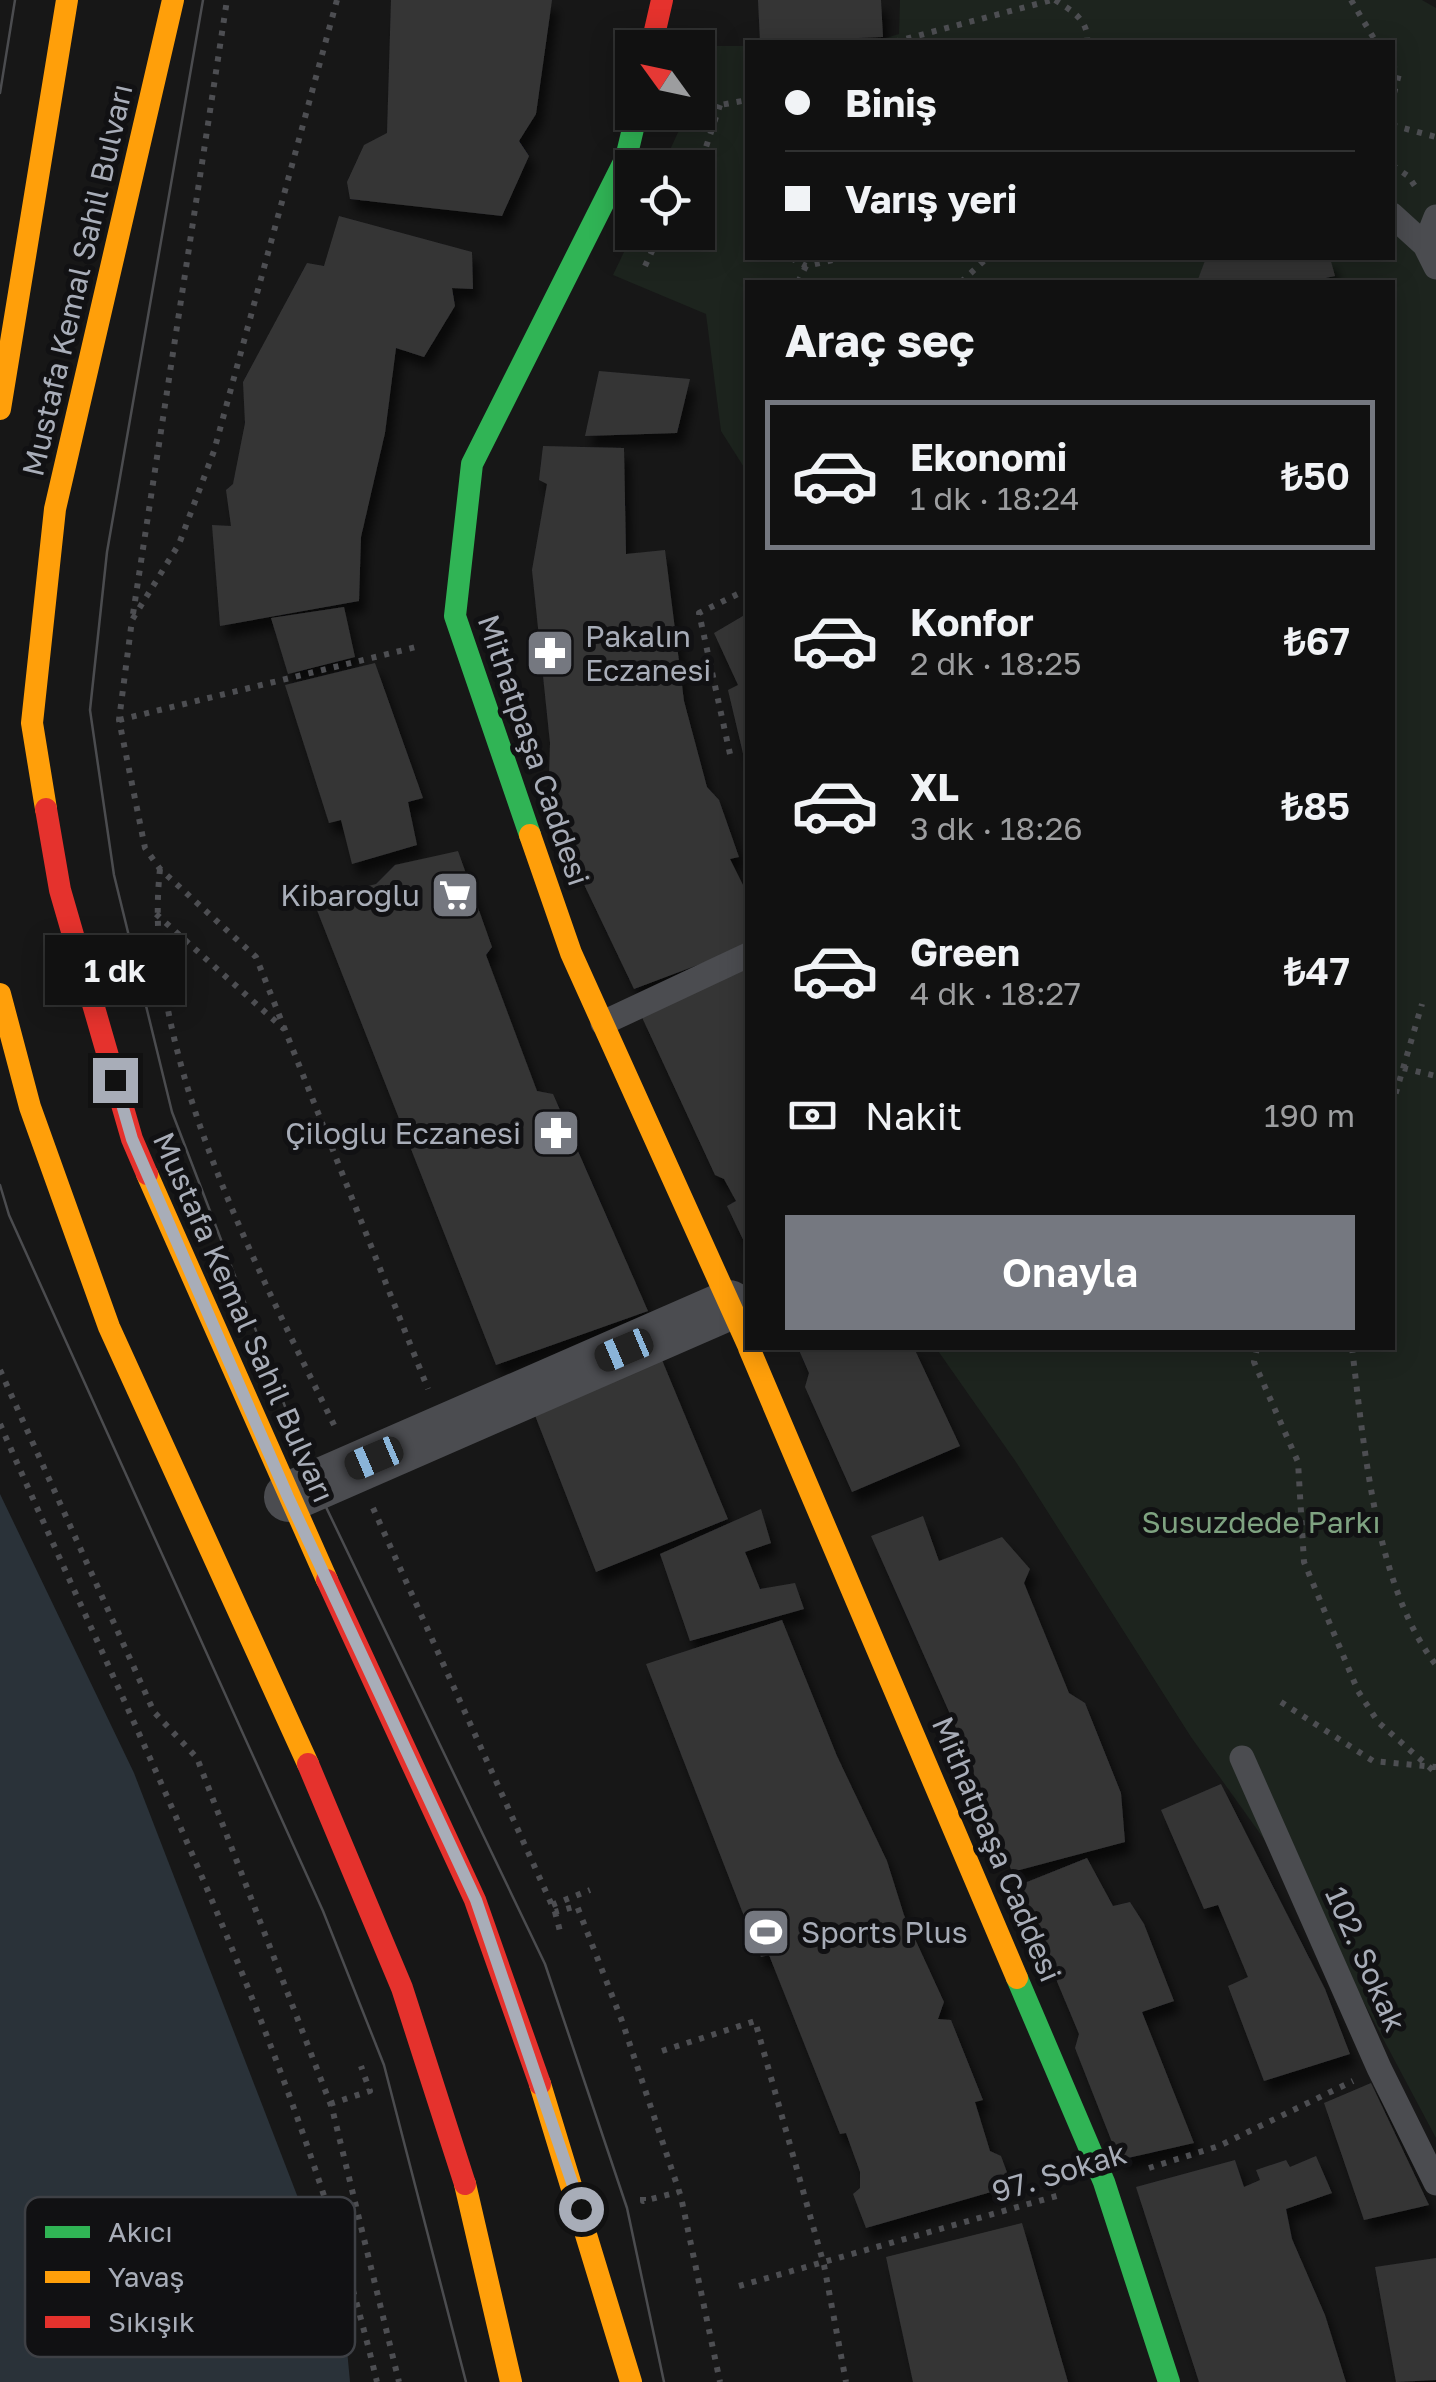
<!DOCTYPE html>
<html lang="tr">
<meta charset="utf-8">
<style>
body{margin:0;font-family:"Golos Text",sans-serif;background:#1a1a1a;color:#f1f3f6;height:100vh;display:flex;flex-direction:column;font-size:38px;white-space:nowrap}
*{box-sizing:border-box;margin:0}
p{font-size:32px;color:#9c9d9f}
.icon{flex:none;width:55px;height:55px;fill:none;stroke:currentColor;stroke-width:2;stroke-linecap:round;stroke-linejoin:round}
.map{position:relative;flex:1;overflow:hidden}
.details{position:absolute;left:745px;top:280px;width:650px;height:1070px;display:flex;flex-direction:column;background:#111;border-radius:0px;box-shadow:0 5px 25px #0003,0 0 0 2px #303131}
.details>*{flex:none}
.guide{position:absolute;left:745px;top:40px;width:650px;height:220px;border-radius:0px;box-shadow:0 5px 25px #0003,0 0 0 2px #303131;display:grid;align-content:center;height:220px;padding:0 40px;background:#111}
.needle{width:65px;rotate:303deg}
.fabs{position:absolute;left:615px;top:30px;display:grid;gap:20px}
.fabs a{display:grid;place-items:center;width:100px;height:100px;border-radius:0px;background:#111;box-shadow:0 5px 25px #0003,0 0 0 2px #303131;font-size:50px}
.end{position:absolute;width:45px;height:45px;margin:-22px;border:12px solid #a8adb8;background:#111;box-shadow:0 0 0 5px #111}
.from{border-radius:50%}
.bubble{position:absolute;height:70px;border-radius:0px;background:#111;box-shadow:0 5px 25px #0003,0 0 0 2px #303131;font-size:32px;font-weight:600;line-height:70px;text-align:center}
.car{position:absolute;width:30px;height:60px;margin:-30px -15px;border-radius:12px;box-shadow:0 0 8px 2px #0007;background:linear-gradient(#222 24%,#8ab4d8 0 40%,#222 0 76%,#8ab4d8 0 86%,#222 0)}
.guide b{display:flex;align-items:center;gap:35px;height:95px;font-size:38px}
.guide b+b{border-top:2px solid #303131}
.guide i{width:25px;height:25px;background:#f1f3f6}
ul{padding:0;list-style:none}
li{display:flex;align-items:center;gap:30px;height:150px;margin:0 20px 15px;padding:0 20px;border:5px solid transparent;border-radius:0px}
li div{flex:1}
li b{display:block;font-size:38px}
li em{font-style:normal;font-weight:600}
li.current{border-color:#757880}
li>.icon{width:90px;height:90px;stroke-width:1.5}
h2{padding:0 40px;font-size:45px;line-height:120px}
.pay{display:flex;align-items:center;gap:25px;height:110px;padding:0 40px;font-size:38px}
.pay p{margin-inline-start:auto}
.action{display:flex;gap:20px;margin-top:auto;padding:20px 40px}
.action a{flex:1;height:115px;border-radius:0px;background:#757880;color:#fff;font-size:40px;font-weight:600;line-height:115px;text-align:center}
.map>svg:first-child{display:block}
.green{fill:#1d241e}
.water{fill:#2a3239}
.building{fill:#353536;filter:url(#shadow)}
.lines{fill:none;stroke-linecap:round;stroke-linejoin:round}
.path{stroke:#4d4e52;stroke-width:6;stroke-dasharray:5 8;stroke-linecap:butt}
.lane{stroke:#4b4c50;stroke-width:25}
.street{stroke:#4b4c50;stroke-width:50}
.fast{stroke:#30b455;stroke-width:22}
.slow{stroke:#ff9f0a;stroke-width:22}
.jam{stroke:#e5322d;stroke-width:22}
.tram{stroke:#4b4c4f;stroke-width:2.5}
.route{stroke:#a8adb8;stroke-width:12}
.labels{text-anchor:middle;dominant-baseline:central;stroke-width:10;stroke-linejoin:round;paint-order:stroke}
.street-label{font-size:30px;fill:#a8adb8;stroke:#111113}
.poi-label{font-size:30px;fill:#a8adb8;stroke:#111113;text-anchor:start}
.park-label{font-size:30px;fill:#7fa381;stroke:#111113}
.key{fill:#111113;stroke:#3e4045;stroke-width:2.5}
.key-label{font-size:28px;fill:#a8adb8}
</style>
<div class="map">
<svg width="1436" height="2382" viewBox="0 0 1436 2382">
<defs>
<filter id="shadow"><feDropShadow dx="6" dy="11" stdDeviation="5" flood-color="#0009"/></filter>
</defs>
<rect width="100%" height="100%" fill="#171717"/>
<path class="green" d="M 900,0 L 1422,0 L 1436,8 L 1436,2138 L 1314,1909 L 1191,1737 L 1016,1462 L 936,1348 L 1392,1348 L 1392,282 L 748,282 L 747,472 L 721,431 L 706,314 L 613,275 L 633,233 L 698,232 L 698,168 L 662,167 L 687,113 L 698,112 L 698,89 L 717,46 L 747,46 L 748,258 L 1392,258 L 1392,42 L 871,42 L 899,34 Z"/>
<path class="water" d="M 0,1494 L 134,1773 L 344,2317 L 350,2382 L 0,2382 Z"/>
<path class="building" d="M 391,0 L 552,0 L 536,114 L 519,141 L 529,156 L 502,216 L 350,199 L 347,182 L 364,145 L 387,133 Z
M 758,0 L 881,0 L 883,37 L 760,42 Z
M 339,216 L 472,252 L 473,289 L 452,288 L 455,306 L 424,357 L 396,348 L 385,433 L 361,537 L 359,601 L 220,626 L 212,525 L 231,526 L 226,490 L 233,484 L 245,423 L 243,382 L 307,263 L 324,266 Z
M 1206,258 L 1330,258 L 1335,276 L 1307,282 L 1197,282 Z
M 599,371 L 690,379 L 677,433 L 585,436 Z
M 543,446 L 624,448 L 626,554 L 665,550 L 684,701 L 707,787 L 719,800 L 739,857 L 730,859 L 748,895 L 748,946 L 634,989 L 569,853 L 572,841 L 549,776 L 550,743 L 532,570 L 547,484 L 539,480 Z
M 344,607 L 355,657 L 288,674 L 271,618 Z
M 748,613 L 748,766 L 746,766 L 728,690 L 738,685 L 714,633 Z
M 375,663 L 423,798 L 408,802 L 417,845 L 352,864 L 341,820 L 329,823 L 285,685 Z
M 458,851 L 492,947 L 486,955 L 537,1091 L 553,1094 L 648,1311 L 496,1365 L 313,900 L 376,884 L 395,865 Z
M 748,968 L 748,1250 L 727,1206 L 736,1201 L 724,1179 L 715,1175 L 640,1013 Z
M 657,1348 L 728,1519 L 596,1572 L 529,1400 Z
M 798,1348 L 914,1348 L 960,1446 L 852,1492 L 805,1387 L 809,1373 Z
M 761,1509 L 771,1543 L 745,1552 L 760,1589 L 795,1583 L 804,1609 L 690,1641 L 660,1554 Z
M 923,1516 L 939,1561 L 1002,1537 L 1030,1569 L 1024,1583 L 1069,1693 L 1085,1703 L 1121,1793 L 1125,1842 L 1012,1872 L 954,1723 L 871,1536 Z
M 782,1620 L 837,1756 L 887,1861 L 904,1915 L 944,2002 L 938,2019 L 951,2020 L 983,2100 L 975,2102 L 990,2151 L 1001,2156 L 1012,2186 L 866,2228 L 853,2194 L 860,2188 L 860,2172 L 846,2133 L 840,2134 L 769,1955 L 761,1957 L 742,1911 L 646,1664 Z
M 1221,1784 L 1325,1989 L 1350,2054 L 1264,2081 L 1228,1986 L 1248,1977 L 1218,1905 L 1204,1909 L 1161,1810 Z
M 1087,1858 L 1113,1906 L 1130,1902 L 1144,1924 L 1174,2001 L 1142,2012 L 1194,2143 L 1119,2160 L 1075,2048 L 1079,2034 L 1017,1886 Z
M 1371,2083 L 1429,2205 L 1364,2220 L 1324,2103 Z
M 1316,2156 L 1332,2193 L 1286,2209 L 1292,2239 L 1325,2315 L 1346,2382 L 1199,2382 L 1136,2187 L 1235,2160 L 1244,2187 L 1260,2180 L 1256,2170 L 1286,2160 L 1290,2167 Z
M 1022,2223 L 1068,2382 L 913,2382 L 886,2257 Z
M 1436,2258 L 1436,2380 L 1396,2382 L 1375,2267 Z"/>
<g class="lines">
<path class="path" d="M 337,0 L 214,451 L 179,544 L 132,620 L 119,720 L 145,848 L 160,869 L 256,957 L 428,1389
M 1055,0 C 1072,11 1089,20 1087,42
M 1351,0 L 1376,42
M 894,42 L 1052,0
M 1392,65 L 1399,74 L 1392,101
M 698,102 L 720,105 L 748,100
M 1392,125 L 1436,137
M 1392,165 L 1408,176 L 1419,192
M 698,171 L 720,105
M 791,258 L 806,266 L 842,258
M 645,266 L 661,232
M 798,282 L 806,266
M 961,282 L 987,258
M 133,614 L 227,0
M 119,720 L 416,647
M 730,754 L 699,613 L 748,589
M 160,869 C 140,1050 258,1269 336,1429
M 156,914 L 284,1029
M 1403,1068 L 1436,1076
M 1392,1106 L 1422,1004
M 1257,1348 L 1254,1362 L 1298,1462 L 1304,1562 L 1358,1691 L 1378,1722 L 1436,1773
M 1352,1348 C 1364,1445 1375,1586 1436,1665
M 0,1370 L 154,1712 L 197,1758 L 332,2108 L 399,2382
M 0,1424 C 137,1738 297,2048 377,2382
M 373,1508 L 555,1912 L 577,1906 L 622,2021 L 681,2197 L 720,2382
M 1281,1702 L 1373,1761 L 1436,1767
M 552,1905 L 590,1890
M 555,1912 L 561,1935
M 662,2051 L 755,2021 L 824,2265 L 846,2382
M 330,2104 L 370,2091 L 361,2066
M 1149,2168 L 1219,2146 L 1353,2081
M 643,2197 L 643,2201 L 679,2192
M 739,2286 L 1060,2195"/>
<path class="lane" d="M 1392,215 L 1425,245 L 1436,267
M 1425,245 L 1436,217
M 603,1023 L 748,955
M 1242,1758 L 1379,2068 L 1436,2183"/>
<path class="street" d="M 289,1497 L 729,1305"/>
<path class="fast" d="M 530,835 L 455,616 L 472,464 L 626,158 L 637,112
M 1017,1978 L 1104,2182 L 1169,2382"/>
<path class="slow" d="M 0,409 L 67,0
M 46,809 L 32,723 L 55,509 L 173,0
M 530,835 L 571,953 L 748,1345
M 0,994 L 30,1107 L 109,1327 L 308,1764
M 147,1174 L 327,1580
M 749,1348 L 1017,1978
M 540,2084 L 631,2382
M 465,2184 L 511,2382"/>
<path class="jam" d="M 651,48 L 662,0
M 46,809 L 60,890 L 132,1139 L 147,1174
M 327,1580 L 475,1900 L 540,2084
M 308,1764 L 402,1988 L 465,2184"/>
<path class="tram" d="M 203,0 L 107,552 L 90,710 L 114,875 L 172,1112 L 314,1482 L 545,1964 L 627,2208 L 664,2382
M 0,93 L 15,0
M 0,1185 L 9,1215 L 323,1911 L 384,2065 L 466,2382"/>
</g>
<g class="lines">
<path class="route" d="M 115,1080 L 132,1139 L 288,1497 L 476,1900 L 581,2209"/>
</g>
<defs>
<g id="pharmacy-square" transform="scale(2.5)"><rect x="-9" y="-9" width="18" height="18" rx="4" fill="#757880" stroke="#111113"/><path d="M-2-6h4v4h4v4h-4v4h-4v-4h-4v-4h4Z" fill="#fff"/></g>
<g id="supermarket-square" transform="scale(2.5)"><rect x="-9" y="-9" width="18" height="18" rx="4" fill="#757880" stroke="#111113"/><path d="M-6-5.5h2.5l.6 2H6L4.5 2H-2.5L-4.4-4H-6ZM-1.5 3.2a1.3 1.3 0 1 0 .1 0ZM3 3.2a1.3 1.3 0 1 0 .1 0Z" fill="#fff"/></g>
<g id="stadium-square" transform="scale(2.5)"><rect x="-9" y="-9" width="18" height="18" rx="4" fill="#757880" stroke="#111113"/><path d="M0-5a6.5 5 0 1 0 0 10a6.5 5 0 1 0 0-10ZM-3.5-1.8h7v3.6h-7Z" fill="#fff"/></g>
</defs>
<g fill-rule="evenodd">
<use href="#pharmacy-square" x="550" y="653"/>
<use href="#supermarket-square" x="455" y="895"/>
<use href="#pharmacy-square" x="556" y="1133"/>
<use href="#stadium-square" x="766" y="1932"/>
</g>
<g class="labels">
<g class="street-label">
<text transform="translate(77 280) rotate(-77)">Mustafa Kemal Sahil Bulvarı</text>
<text transform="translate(534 750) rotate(71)">Mithatpaşa Caddesi</text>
<text transform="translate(244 1317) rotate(66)">Mustafa Kemal Sahil Bulvarı</text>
<text transform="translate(997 1849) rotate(67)">Mithatpaşa Caddesi</text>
<text transform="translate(1366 1959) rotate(66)">102. Sokak</text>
<text transform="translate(1059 2172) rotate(-17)">97. Sokak</text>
</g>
<g class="poi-label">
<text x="585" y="636">Pakalın<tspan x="585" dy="34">Eczanesi</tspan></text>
<text x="420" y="895" text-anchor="end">Kibaroğlu</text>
<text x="521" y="1133" text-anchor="end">Çiloğlu Eczanesi</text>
<text x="801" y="1932">Sports Plus</text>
</g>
<g class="park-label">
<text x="1261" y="1522">Susuzdede Parkı</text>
</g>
</g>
<rect x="25" y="2197" width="330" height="160" rx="15" class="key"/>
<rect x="45" y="2226" width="45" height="12" fill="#30b455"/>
<rect x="45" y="2271" width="45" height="12" fill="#ff9f0a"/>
<rect x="45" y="2316" width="45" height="12" fill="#e5322d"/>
<g class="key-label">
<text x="108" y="2242">Akıcı</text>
<text x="108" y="2287">Yavaş</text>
<text x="108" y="2332">Sıkışık</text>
</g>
</svg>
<div class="fabs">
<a><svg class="needle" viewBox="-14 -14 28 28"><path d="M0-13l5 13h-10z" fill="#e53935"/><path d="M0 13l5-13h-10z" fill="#9c9d9f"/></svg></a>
<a><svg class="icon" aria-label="locate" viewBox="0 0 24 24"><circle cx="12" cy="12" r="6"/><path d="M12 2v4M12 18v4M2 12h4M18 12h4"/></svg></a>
</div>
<i class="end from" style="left:581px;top:2209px"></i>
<i class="end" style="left:115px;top:1080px"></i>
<div class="bubble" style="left:45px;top:935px;width:140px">1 dk</div>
<i class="car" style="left:624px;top:1350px;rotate:247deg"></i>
<i class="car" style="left:374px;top:1458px;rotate:247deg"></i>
<div class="guide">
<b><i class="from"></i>Biniş</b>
<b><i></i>Varış yeri</b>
</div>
<section class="details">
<h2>Araç seç</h2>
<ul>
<li class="current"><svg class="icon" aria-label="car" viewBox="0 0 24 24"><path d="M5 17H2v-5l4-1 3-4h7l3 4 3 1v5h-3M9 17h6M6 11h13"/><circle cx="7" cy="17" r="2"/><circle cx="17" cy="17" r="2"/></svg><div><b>Ekonomi</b><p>1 dk · 18:24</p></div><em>₺50</em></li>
<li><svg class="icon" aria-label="car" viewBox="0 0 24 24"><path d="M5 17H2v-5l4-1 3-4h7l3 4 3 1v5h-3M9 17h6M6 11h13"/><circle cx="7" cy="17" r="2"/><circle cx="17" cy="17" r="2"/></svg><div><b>Konfor</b><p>2 dk · 18:25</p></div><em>₺67</em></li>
<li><svg class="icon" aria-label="car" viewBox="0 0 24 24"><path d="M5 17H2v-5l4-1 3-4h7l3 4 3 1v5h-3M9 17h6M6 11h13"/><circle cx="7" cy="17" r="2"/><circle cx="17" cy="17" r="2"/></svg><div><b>XL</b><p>3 dk · 18:26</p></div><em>₺85</em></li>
<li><svg class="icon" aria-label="car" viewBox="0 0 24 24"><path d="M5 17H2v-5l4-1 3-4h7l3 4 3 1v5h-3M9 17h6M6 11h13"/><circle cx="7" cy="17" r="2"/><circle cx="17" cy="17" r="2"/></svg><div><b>Green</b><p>4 dk · 18:27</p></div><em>₺47</em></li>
</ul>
<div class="pay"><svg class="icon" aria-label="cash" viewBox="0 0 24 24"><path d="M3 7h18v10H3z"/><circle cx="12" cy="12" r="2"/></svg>Nakit<p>190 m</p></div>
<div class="action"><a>Onayla</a></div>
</section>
</div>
